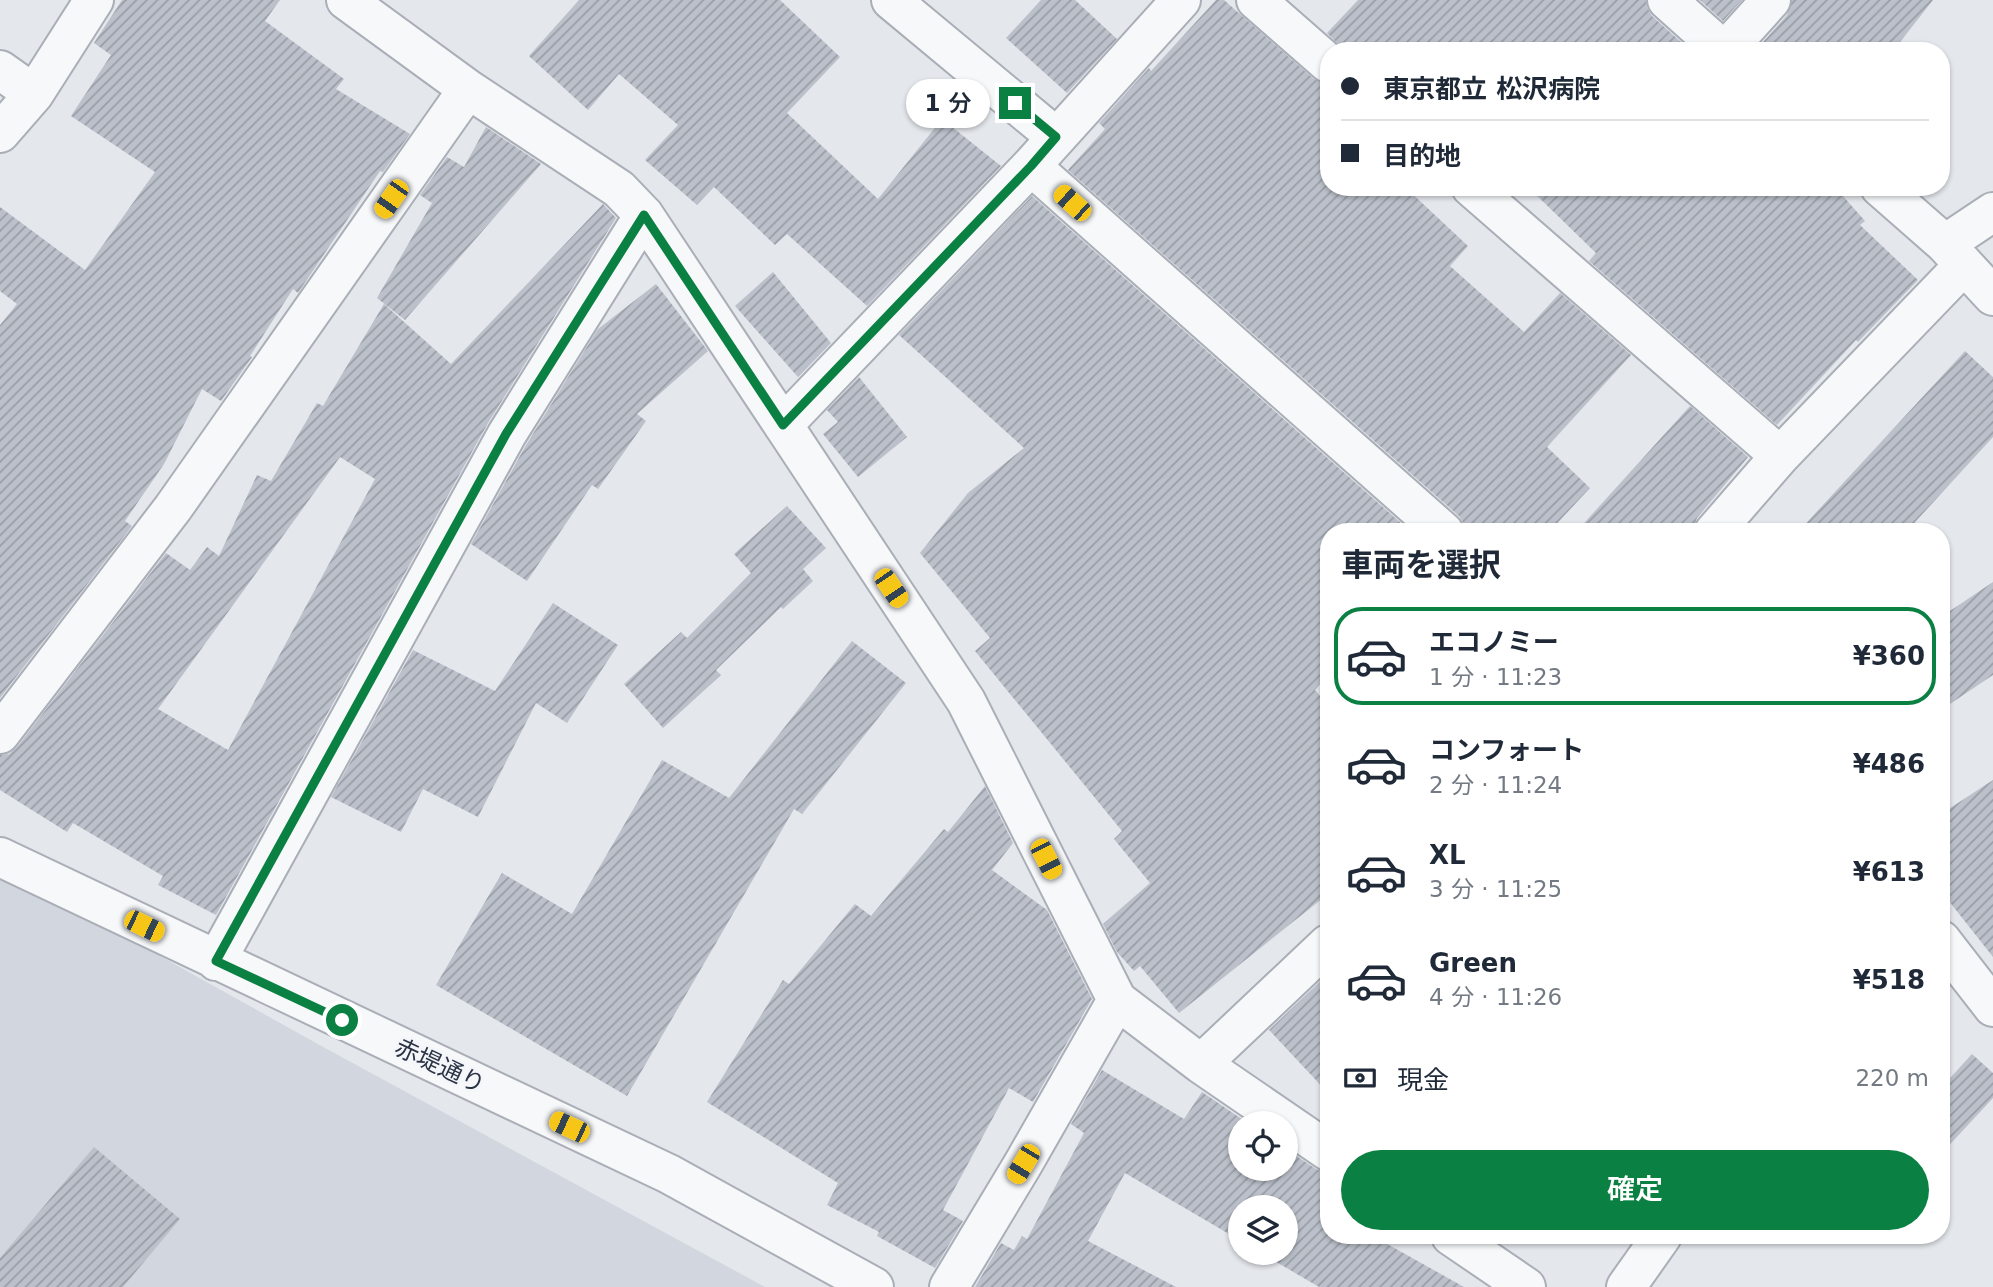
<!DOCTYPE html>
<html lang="ja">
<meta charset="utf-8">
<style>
body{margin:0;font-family:"DejaVu Sans","Noto Sans JP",sans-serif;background:#f2f2f3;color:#1f2937;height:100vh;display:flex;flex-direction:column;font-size:26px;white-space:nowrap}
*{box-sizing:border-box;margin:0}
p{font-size:23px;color:#747a83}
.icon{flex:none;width:38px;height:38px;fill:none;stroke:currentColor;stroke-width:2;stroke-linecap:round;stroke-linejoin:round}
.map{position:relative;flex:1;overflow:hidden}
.drawer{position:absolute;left:1320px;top:523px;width:630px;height:721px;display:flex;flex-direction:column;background:#fff;border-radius:28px;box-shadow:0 2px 5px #0004}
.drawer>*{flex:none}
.hud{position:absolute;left:1320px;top:42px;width:630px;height:154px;border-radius:28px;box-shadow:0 2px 5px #0004;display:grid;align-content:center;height:154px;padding:0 21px;background:#fff}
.fabs{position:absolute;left:1228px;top:1111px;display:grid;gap:14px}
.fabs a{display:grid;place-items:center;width:70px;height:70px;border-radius:50%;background:#fff;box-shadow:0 2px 5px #0004;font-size:35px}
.end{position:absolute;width:32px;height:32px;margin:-16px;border:9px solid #0b8043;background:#fff;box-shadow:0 0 0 4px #fff}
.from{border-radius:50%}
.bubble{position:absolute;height:49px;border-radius:24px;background:#fff;box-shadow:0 2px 5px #0004;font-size:23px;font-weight:600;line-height:49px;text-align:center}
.car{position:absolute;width:21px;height:42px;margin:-21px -10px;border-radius:9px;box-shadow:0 0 5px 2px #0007;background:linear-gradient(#f5c518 24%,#345 0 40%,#f5c518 0 76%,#345 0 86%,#f5c518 0)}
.hud b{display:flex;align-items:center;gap:24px;height:66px;font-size:26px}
.hud b+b{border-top:2px solid #e0e1e3}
.hud i{width:18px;height:18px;background:#1f2937}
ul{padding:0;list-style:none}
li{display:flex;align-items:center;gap:21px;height:98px;margin:0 14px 10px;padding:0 7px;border:4px solid transparent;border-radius:28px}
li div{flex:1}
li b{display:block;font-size:26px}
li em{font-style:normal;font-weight:600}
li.selected{border-color:#0b8043}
li>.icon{width:63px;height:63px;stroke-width:1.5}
h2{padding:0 21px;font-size:32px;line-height:84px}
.pay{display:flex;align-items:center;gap:18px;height:77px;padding:0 21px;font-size:26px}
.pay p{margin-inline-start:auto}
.primary-button{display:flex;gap:14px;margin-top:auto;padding:14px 21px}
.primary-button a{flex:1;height:80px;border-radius:42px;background:#0b8043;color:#fff;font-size:28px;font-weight:600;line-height:80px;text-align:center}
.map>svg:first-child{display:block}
.built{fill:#d2d6de}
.building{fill:url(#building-hatch);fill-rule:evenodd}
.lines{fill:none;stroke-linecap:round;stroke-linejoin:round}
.minor-casing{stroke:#a9aeb7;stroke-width:42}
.minor{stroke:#f7f8fa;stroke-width:38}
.route{stroke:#0b8043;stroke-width:9}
.labels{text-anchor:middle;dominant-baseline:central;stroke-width:6;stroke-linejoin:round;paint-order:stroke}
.street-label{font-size:24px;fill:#2b3445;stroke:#f4f6f9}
</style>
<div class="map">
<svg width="1993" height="1287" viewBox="0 0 1993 1287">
<defs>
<pattern id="building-hatch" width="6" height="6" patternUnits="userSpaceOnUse" patternTransform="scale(1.75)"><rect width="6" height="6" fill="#bbc0ca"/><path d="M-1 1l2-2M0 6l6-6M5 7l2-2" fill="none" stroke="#989da6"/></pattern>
</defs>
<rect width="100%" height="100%" fill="#e4e7ec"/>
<path class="built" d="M 0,867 L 325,1048 L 765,1287 L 0,1287 Z"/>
<path class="building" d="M 122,0 L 280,0 L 265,21 L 344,79 L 336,89 L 410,134 L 383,172 L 380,171 L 298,293 L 293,289 L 250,356 L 252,357 L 221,401 L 202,389 L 164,464 L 125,521 L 132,526 L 0,698 L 0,325 L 17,304 L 0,291 L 0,207 L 85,270 L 155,172 L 71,116 L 111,55 L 94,43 Z
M 579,0 L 780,0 L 840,57 L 787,113 L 878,199 L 942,119 L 1001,166 L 867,306 L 787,234 L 775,245 L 714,187 L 697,205 L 645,160 L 678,125 L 619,74 L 588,110 L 529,56 Z
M 1041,0 L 1075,0 L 1117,39 L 1067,93 L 1006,38 Z
M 1216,0 L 1224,0 L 1314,79 L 1328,84 L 1328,187 L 1405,187 L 1468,246 L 1450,266 L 1524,332 L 1560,293 L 1631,355 L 1547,447 L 1590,488 L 1549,532 L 1465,532 L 1464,524 L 1459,516 L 1068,170 L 1105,129 L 1099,123 L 1149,68 L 1151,71 Z
M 1358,0 L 1646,0 L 1647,7 L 1652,16 L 1691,51 L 1345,51 L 1327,33 Z
M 1700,0 L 1742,0 L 1723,21 Z
M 1792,0 L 1933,0 L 1893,51 L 1755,51 L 1787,15 Z
M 486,127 L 541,164 L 405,320 L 377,298 L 432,203 L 420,195 L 447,157 L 464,167 Z
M 1528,187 L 1835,187 L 1865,221 L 1860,225 L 1918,280 L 1858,342 L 1856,340 L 1777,425 L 1589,261 L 1596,253 Z
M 1032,196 L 1411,532 L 1328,532 L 1328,675 L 1315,690 L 1328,705 L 1328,894 L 1179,1013 L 1140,966 L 1134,971 L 1117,952 L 1103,924 L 1150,883 L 1114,839 L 1122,831 L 975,651 L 990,638 L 920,553 L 968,493 L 1024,448 L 899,335 Z
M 603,204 L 616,218 L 488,423 L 216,915 L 158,885 L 163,876 L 73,823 L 67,832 L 0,790 L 0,755 L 9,754 L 17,747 L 166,553 L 190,570 L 207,547 L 219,556 L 257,475 L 271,481 L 317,403 L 323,406 L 384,304 L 451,364 ZM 340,457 L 375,479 L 228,750 L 158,709 Z
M 773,272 L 831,343 L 798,377 L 735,306 Z
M 656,284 L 708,351 L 637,414 L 646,421 L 598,489 L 592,485 L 527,581 L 471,544 L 526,445 L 598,329 Z
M 1965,351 L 1993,377 L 1993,437 L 1906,532 L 1798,532 Z
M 859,377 L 907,437 L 858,477 L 823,434 L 838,422 L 827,410 Z
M 1690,406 L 1748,457 L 1697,518 L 1693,532 L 1576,532 Z
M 787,506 L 826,548 L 803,569 L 813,581 L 783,609 L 781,607 L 716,670 L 721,675 L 663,728 L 624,684 L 681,632 L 687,638 L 751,573 L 734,554 Z
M 1993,582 L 1993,675 L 1941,710 L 1941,617 Z
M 553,603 L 618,645 L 567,723 L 536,703 L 478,817 L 423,789 L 401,832 L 331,797 L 413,650 L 495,691 Z
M 852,641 L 906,683 L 802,814 L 794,809 L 627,1096 L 436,985 L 502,873 L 572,914 L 662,760 L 729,798 Z
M 1993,780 L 1993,957 L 1941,891 L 1941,814 Z
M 985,786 L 1013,843 L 992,870 L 1047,910 L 1092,999 L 1033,1102 L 1009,1088 L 943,1210 L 963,1221 L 935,1268 L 877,1236 L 879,1232 L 827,1205 L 838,1183 L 707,1102 L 783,980 L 789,984 L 855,904 L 871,916 L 944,829 L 948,832 Z
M 1328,974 L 1328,1093 L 1269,1030 Z
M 1972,1054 L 1993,1073 L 1993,1098 L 1941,1154 L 1941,1088 Z
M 1102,1070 L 1184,1119 L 1202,1092 L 1249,1124 L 1241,1124 L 1241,1169 L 1286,1169 L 1286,1149 L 1316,1169 L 1328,1173 L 1328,1236 L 1373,1236 L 1464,1287 L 1319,1287 L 1261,1253 L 1286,1253 L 1286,1208 L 1241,1208 L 1241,1241 L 1125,1173 L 1088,1241 L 1176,1287 L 975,1287 L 1001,1243 L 1014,1250 L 1022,1236 L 1027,1239 L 1084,1133 L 1071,1124 Z
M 94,1147 L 180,1219 L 123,1287 L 0,1287 L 0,1258 Z"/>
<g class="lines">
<g class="minor-casing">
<path id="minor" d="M 346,0 L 468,89 L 619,189 L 644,215 L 966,701 L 1117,1000 L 1201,1064 L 1328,1151
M 891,0 L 1056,137
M 1256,0 L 1328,63
M 1667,0 L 1724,51
M 1725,51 L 1771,0
M 0,70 L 34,94
M 0,133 L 34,94 L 94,0
M 1031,166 L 1444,532
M 1471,187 L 1780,456
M 1880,187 L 1945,244 L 1993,296
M 1945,244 L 1993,212
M 783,425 L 1031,166 L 1181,0
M 1714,532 L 1780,456 L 1964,265
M 0,734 L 173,508 L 468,89
M 0,857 L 669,1174 L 874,1287
M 1941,940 L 1993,1007
M 216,961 L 507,434 L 644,215
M 1201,1064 L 1328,944
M 1451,1236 L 1526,1287
M 949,1287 L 1023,1164 L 1117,1000
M 1626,1287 L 1662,1236"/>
</g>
<use href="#minor" class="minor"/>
</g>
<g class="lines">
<path class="route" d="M 342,1020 L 216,961 L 506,434 L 644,215 L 783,425 L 1031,166 L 1056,137 L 1015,103"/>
</g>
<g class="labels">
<g class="street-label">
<text transform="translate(440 1066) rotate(25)">赤堤通り</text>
</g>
</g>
</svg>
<div class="fabs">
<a><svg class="icon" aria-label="locate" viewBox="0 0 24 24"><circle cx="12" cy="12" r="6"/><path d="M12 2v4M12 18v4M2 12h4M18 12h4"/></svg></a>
<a><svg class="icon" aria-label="layers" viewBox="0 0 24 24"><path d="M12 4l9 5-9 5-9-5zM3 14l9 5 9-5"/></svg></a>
</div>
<i class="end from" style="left:342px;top:1020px"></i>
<i class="end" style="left:1015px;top:103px"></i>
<div class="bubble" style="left:906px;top:79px;width:84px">1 分</div>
<i class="car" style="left:391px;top:199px;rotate:215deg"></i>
<i class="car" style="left:1072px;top:203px;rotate:312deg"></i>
<i class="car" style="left:891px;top:588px;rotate:146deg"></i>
<i class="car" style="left:1046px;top:859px;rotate:153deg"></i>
<i class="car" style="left:144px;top:926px;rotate:116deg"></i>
<i class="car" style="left:569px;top:1127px;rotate:295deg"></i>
<i class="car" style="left:1023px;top:1164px;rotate:211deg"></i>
<div class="hud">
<b><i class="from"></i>東京都立 松沢病院</b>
<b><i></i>目的地</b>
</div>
<section class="drawer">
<h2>車両を選択</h2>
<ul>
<li class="selected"><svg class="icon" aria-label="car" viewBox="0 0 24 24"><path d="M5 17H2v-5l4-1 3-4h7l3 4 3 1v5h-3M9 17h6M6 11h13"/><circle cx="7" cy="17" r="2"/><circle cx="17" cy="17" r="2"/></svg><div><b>エコノミー</b><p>1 分 · 11:23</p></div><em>¥360</em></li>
<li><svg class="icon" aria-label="car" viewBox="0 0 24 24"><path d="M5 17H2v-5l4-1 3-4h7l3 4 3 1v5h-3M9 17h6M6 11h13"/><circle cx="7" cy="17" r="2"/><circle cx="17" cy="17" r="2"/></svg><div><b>コンフォート</b><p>2 分 · 11:24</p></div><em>¥486</em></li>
<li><svg class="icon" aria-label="car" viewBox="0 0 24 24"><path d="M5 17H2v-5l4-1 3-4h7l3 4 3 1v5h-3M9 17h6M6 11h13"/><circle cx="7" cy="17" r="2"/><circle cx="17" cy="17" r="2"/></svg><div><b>XL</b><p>3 分 · 11:25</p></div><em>¥613</em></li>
<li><svg class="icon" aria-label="car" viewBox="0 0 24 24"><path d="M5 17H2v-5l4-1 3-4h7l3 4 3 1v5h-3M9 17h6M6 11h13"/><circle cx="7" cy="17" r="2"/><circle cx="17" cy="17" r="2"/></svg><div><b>Green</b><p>4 分 · 11:26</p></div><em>¥518</em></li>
</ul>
<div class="pay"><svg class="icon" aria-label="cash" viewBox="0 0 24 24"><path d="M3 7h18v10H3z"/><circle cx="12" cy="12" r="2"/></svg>現金<p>220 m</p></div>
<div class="primary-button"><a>確定</a></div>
</section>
</div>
